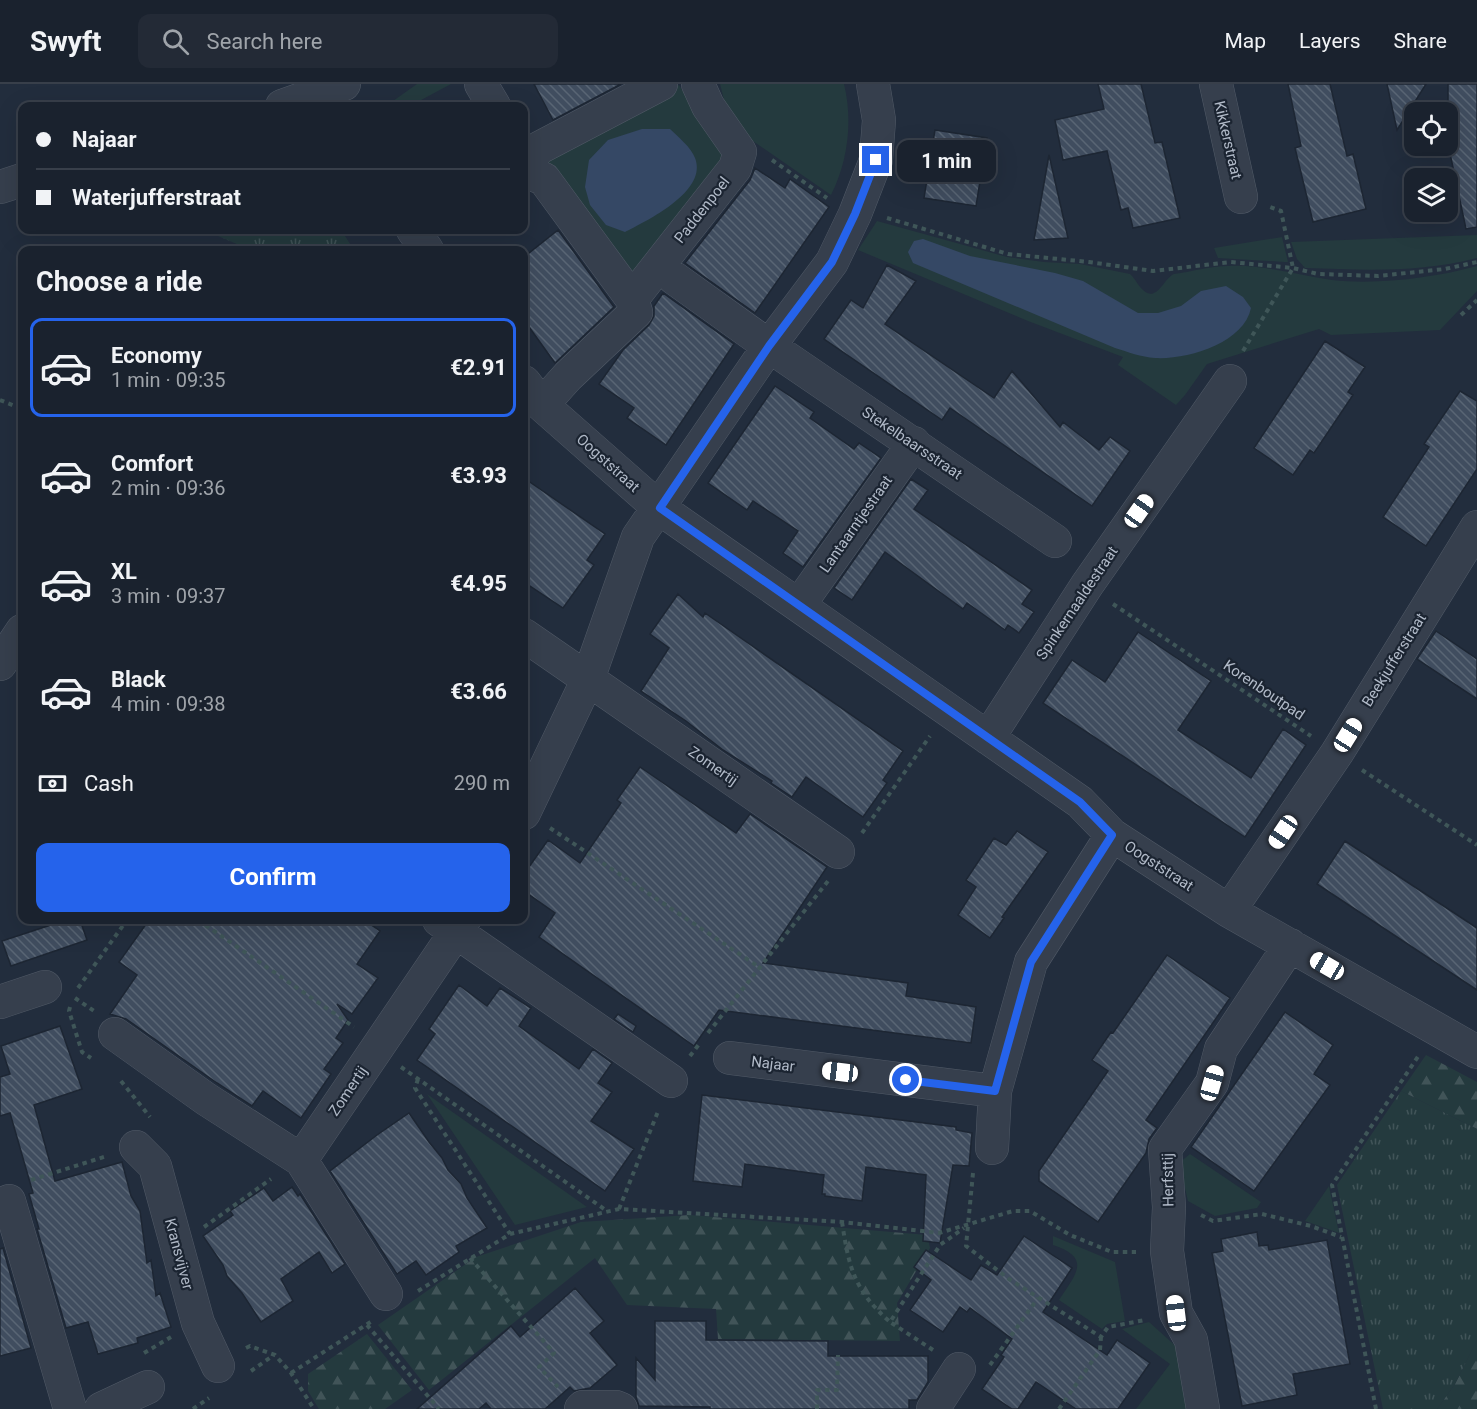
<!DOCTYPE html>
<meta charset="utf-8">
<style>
body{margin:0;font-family:Roboto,sans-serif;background:#232a36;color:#f1f3f6;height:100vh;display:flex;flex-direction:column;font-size:22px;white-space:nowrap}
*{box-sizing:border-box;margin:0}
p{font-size:20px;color:#9fa4aa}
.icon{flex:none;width:33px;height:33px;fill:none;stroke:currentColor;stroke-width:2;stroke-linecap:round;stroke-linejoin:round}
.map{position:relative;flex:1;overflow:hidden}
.drawer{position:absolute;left:18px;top:162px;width:510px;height:678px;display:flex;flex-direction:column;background:#1a222e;border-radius:12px;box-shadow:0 6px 24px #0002,0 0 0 2px #383f4a}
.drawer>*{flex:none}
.hud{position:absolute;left:18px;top:18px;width:510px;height:132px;border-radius:12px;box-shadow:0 6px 24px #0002,0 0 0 2px #383f4a;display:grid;align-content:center;height:132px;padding:0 18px;background:#1a222e}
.tools{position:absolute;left:1404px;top:18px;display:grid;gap:12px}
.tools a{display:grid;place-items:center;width:54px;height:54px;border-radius:12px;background:#1a222e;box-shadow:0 6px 24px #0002,0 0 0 2px #383f4a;font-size:30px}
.end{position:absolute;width:27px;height:27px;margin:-14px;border:8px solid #2563eb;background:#fff;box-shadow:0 0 0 3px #fff}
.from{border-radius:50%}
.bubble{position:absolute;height:42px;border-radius:12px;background:#1a222e;box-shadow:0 6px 24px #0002,0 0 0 2px #383f4a;font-size:20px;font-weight:700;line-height:42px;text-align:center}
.car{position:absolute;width:18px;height:36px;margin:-18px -9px;border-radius:8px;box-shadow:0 0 4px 2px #0007;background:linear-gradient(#fff 24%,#345 0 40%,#fff 0 76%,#345 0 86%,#fff 0)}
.hud b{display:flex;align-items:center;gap:21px;height:57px;font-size:22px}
.hud b+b{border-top:2px solid #383f4a}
.hud i{width:15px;height:15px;background:#f1f3f6}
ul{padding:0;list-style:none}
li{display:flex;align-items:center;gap:18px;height:99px;margin:0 12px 9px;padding:0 6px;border:3px solid transparent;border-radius:12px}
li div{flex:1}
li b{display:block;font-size:22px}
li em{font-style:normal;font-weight:700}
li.current{border-color:#2563eb}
li>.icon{width:54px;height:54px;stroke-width:1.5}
h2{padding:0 18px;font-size:27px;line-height:72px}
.pay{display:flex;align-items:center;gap:15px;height:66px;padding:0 18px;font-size:22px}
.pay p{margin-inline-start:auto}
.cta{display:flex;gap:12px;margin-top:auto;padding:12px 18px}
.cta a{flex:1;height:69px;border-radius:12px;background:#2563eb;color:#fff;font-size:24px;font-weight:700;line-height:69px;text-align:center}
header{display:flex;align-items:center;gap:36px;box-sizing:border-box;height:84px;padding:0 30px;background:#1a222e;border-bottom:2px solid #383f4a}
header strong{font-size:28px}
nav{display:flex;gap:33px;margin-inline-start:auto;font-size:21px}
.search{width:420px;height:54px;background:#232a36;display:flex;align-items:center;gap:15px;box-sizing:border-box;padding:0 21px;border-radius:12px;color:#9fa4aa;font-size:22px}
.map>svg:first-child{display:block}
.grass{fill:#243a3e}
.forest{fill:url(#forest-firs)}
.park{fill:url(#park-tufts)}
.water{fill:#354865}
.building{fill:url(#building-back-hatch);stroke:#1d2633;stroke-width:1.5}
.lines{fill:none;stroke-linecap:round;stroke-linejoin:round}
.minor-casing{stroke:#515a67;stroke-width:34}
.path{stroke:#3f5658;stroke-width:4;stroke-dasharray:4.5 4.5;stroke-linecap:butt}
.minor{stroke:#363f4d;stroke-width:33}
.route{stroke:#2563eb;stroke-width:8}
.labels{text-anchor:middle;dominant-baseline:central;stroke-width:4.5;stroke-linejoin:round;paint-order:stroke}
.street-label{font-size:15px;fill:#b1bac8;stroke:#1b2431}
</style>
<header>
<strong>Swyft</strong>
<div class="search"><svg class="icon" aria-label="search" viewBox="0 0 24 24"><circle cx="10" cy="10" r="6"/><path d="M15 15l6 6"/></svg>Search here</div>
<nav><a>Map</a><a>Layers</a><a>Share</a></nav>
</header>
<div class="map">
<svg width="1477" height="1325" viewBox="0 0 1477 1325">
<defs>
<pattern id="forest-firs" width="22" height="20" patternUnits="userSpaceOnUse" patternTransform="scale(1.5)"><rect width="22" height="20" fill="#243a3e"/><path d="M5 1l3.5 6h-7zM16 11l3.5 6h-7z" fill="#415458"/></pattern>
<pattern id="park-tufts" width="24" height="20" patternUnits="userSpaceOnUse" patternTransform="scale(1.5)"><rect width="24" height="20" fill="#243a3e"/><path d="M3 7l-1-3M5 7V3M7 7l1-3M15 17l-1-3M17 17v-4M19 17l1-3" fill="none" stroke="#415458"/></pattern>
<pattern id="building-back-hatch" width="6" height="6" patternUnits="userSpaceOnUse" patternTransform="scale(1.5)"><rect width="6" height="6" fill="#404d5f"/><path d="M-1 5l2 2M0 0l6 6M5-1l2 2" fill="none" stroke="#596574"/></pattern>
</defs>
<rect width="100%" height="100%" fill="#222d3d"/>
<path class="grass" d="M 417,0 L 451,0 L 410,22 L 390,22 L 393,17 Z
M 720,0 L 844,0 C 853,37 848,77 831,111 L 750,55 L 726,24 Z
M 679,1 L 728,79 L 631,204 L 539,77 Z
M 877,137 L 1007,173 L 1044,178 L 1080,180 L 1130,190 C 1136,195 1137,201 1143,206 C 1157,219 1163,195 1174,190 C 1191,188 1210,182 1228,182 C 1263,180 1298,191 1332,196 C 1376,201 1434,194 1477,182 L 1477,207 L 1440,246 L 1331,251 L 1319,245 L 1207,280 L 1185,311 L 1176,321 L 1118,281 L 1123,273 L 1028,237 L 858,166 Z
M 1477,151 L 1477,174 C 1419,189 1364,186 1305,184 L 1297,175 L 1291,158 Z
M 1282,153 L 1288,178 L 1285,178 L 1218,174 L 1214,164 Z
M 427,1010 L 587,1123 L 515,1141 Z
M 1190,1070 L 1261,1118 L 1257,1124 L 1215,1132 L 1188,1117 L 1179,1079 Z
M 1329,1102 L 1339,1149 L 1305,1137 Z
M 1053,1152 L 1115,1178 L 1125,1237 L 1107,1240 L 1102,1245 L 1059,1216 C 1075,1191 1093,1174 1053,1161 Z
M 1149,1238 L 1179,1265 L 1191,1325 L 1136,1325 L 1170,1280 L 1122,1245 Z"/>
<path class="forest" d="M 1426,971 L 1477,998 L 1477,1045 L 1401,1007 Z
M 690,1131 L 927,1151 L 930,1164 L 897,1219 L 900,1257 L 718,1255 L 716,1225 L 627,1221 L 595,1174 L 429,1306 L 378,1241 L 476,1173 L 581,1138 Z
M 367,1250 L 412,1306 L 385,1325 L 319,1325 L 308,1307 L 308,1290 Z
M 1477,1256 L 1477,1325 L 1437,1325 L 1455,1300 Z"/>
<path class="park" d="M 204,146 L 341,146 L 354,166 L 251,166 Z
M 1401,1007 L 1477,1045 L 1477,1256 L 1455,1300 L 1437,1325 L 1383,1325 L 1337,1101 Z"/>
<path class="water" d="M 642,45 L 670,45 C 678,53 691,63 695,74 C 708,107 648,136 625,148 L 606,141 L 590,121 L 585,103 L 589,76 L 608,56 Z
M 923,155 L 970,172 L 1055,189 L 1083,197 L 1138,229 L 1158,229 L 1181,222 L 1201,207 L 1226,202 L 1243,213 L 1251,224 C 1244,259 1187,276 1155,274 C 1141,273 1128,268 1115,264 L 913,179 L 908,168 L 914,157 Z"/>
<path class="building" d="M 534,0 L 621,0 L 553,36 Z
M 1098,0 L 1141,0 L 1155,59 L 1162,58 L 1180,134 L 1133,144 L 1128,124 L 1121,126 L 1107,67 L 1063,76 L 1055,36 L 1104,25 Z
M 1288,0 L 1330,0 L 1347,72 L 1353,70 L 1366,125 L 1313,138 L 1295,64 L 1301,62 Z
M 1387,0 L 1426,0 L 1397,46 Z
M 1448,0 L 1477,0 L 1477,143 L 1466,145 L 1448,60 Z
M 935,46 L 987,54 L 976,122 L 924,114 Z
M 1049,71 L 1068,154 L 1034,156 Z
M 755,84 L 785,104 L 790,95 L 829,123 L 755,229 L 685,179 L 750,96 Z
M 558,146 L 614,223 L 555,279 L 524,236 L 524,173 Z
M 887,181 L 916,197 L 885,240 L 994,314 L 1012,287 L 1060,343 L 1063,338 L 1099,366 L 1110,353 L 1130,367 L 1092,422 L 950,324 L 942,336 L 824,255 L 851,216 L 863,224 Z
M 663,209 L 734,260 L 666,361 L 627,334 L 634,324 L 599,300 L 623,266 L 649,241 L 654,232 L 654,222 Z
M 1325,257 L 1365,283 L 1348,308 L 1353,311 L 1314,369 L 1310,366 L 1293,391 L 1254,364 Z
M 775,302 L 814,328 L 810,334 L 854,365 L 859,359 L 881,374 L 803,483 L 783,469 L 798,447 L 753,417 L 747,426 L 708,399 Z
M 1460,307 L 1477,317 L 1477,385 L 1426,462 L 1383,433 L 1429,363 L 1424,360 Z
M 524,394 L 605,450 L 587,476 L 594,481 L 563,524 L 524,498 Z
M 911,395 L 928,406 L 914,425 L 1032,506 L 1022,520 L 1034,528 L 1019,549 L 1008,541 L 1005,546 L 967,519 L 963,525 L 885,468 L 852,516 L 834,504 Z
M 678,510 L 703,533 L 705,529 L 903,667 L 883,696 L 887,699 L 863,733 L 806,693 L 792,713 L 771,699 L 772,697 L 723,666 L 686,637 L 641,607 L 669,564 L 650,550 Z
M 1436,547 L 1477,575 L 1477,615 L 1417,575 Z
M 1138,548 L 1211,597 L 1178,646 L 1251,694 L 1283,645 L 1306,661 L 1245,753 L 1043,619 L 1072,576 L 1105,598 Z
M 640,683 L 736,749 L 750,730 L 827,783 L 763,879 L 908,899 L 906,912 L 976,923 L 971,959 L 719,926 L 694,962 L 539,853 L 555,829 L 524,807 L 524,790 L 548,756 L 580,779 L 621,719 L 617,716 Z
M 1017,747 L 1048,768 L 1002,833 L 1004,834 L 990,854 L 958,831 L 976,803 L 966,796 L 994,754 L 1006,761 Z
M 1345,757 L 1477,844 L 1477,906 L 1317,800 Z
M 66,836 L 80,836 L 87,856 L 11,882 L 2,857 Z
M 149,836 L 364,836 L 380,847 L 357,880 L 378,894 L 352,930 L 337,920 L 348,936 L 336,954 L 343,959 L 324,985 L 331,990 L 301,1034 L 263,1007 L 252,1022 L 217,999 L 126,935 L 110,930 L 137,891 L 119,878 Z
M 1167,871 L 1230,914 L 1146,1036 L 1157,1044 L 1149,1055 L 1146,1069 L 1098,1138 L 1039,1097 L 1039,1087 L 1108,987 L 1092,976 L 1111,948 L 1113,949 Z
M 459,901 L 487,922 L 500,904 L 531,924 L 519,942 L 579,985 L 593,965 L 612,979 L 598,999 L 612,1008 L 591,1037 L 634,1065 L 605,1107 L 417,976 L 435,950 L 429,945 Z
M 1285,928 L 1333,961 L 1314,990 L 1330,1001 L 1254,1107 L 1191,1063 Z
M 618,930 L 636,942 L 633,948 L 614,935 Z
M 60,942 L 82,1005 L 34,1021 L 55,1097 L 122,1078 L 131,1112 L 140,1127 L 147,1179 L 151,1176 L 156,1212 L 160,1209 L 171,1243 L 137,1254 L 138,1259 L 98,1270 L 88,1238 L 66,1244 L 37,1145 L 39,1145 L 29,1110 L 33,1109 L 10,1029 L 0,1032 L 0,993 L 10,990 L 1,962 Z
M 702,1011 L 956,1043 L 956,1046 L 972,1049 L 969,1082 L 953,1081 L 940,1159 L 923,1157 L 926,1091 L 866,1083 L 862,1117 L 825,1112 L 825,1110 L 822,1110 L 824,1091 L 745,1080 L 742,1103 L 693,1097 Z
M 409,1029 L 429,1058 L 442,1074 L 448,1086 L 461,1100 L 467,1114 L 487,1144 L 456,1162 L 459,1168 L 426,1191 L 416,1177 L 397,1190 L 330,1087 L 377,1051 Z
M 292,1103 L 298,1112 L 300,1110 L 345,1180 L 332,1189 L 319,1168 L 281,1195 L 293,1217 L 261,1238 L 242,1209 L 227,1192 L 223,1181 L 203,1152 L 233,1131 L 230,1127 L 264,1104 L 273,1117 Z
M 1257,1148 L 1259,1162 L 1268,1161 L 1269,1166 L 1327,1156 L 1350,1280 L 1293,1290 L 1297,1311 L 1242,1322 L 1212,1169 L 1223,1167 L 1221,1155 Z
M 1024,1152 L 1072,1184 L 1043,1228 L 1107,1271 L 1117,1256 L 1150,1279 L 1118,1325 L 1076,1325 L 1036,1298 L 1018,1325 L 1012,1325 L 982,1305 L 1004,1273 L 1001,1271 L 1012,1255 L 970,1224 L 967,1228 L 960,1223 L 943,1248 L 910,1226 L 931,1196 L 914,1183 L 926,1166 L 971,1196 L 981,1181 L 997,1191 Z
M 3,1164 L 31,1264 L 0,1272 L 0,1165 Z
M 575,1204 L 604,1237 L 590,1249 L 617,1281 L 590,1304 L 574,1307 L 570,1303 L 545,1325 L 491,1325 L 486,1319 L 479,1325 L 417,1325 L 511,1242 L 520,1253 Z
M 655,1237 L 706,1237 L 706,1256 L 828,1257 L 828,1272 L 928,1272 L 928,1298 L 917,1316 L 909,1316 L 909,1325 L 710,1325 L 710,1323 L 639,1322 L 636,1313 L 636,1274 L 655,1296 Z"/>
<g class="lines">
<g class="minor-casing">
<path id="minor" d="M 481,0 L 494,22
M 1216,0 L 1241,113
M 282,22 L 344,0
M 524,81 L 539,64 L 661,0
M 524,87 L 544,95 L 632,215 L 735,84 L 740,68 L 708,22 L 698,0
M 0,103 L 22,96
M 413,146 L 427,166
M 674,194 L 769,262 L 1055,457
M 524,298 L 542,321 L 659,424 L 1080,718 L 1112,751 L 1229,827 L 1477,968
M 542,321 L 568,292 L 636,228 L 632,215
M 799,521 L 914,359
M 524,551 L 838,768
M 0,580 L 22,547
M 988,654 L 1087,501 L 1230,297
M 524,729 L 588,595 L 638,453 L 769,262 L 832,178 L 855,130 L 876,76 L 879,36 L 873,0
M 1229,827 L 1337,669 L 1477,443
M 439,836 L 671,997
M 0,918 L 45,903
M 115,950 L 206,1015 L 301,1076 L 386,1210
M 730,974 L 995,1007
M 136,1063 L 155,1082 L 198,1239 L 218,1282
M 992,1064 L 995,1007 L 1031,878 L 1112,751
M 301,1076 L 464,836
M 9,1117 L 70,1325
M 101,1325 L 148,1303
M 581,1325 L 583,1323 L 616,1323 L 621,1325
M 933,1325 L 959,1285
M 1203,1325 L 1191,1256 L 1176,1229 L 1167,1167 L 1169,1123 L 1165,1065 L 1212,999 L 1221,965 L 1290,861"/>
</g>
<path class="path" d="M 772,76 L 827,114
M 887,134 L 1008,170 L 1089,178 L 1153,187 L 1231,178 L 1293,184 L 1318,190 L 1378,192 L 1445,185 L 1477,178
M 1461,231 L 1477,216
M 1243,267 L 1293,184 L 1281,127 L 1270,123
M 0,316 L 22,325
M 1113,520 L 1311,652
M 1362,686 L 1477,761
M 550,744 L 759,883
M 862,749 L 930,652
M 198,836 L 354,943
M 78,904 L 127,836
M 75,914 L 94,927
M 70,923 L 69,927 L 82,968 L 91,974
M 708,949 L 828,797
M 690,972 L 700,959
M 401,983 L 607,1127
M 418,995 L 415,1004 L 510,1150
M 121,997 L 150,1033
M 973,1089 L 966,1162 L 1009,1195 L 1101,1253 L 1108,1243 L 1145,1236
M 31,1096 L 107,1072
M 619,1125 L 659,1025
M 1201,1131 L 1213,1137 L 1262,1130 L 1311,1142 L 1341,1153
M 842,1138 C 849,1184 854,1206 890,1238
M 204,1143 L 271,1095
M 470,1174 L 554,1269 L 539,1283 L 558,1303
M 418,1207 L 510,1150 L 619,1125 L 842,1138 L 939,1149 L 1013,1127 L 1030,1127 L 1070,1151 L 1112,1168 L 1136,1168
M 367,1241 L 439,1325
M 246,1264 L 250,1262 L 275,1271 L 291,1289 L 314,1325
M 933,1266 L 890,1238 L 940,1161 L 964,1144
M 144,1269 L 171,1253
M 990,1281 L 1038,1214
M 251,1287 L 274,1271
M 291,1289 L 372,1237
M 193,1325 L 209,1314
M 817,1325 L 817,1306 L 837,1306 L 838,1271
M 1059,1325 L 1100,1266 L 1101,1253
M 1376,1325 L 1332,1101 L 1419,971"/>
<use href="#minor" class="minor"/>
</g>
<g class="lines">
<path class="route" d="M 876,76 L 855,130 L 832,178 L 769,262 L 660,424 L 1080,718 L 1112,751 L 1031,878 L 995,1007 L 906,996"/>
</g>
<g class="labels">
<g class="street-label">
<text transform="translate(1228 56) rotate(77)">Kikkerstraat</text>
<text transform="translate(702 126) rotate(-52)">Paddenpoel</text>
<text transform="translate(912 359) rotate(34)">Stekelbaarsstraat</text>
<text transform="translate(608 379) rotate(42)">Oogststraat</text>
<text transform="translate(856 440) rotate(-55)">Lantaarntjestraat</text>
<text transform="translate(1077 519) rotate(-56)">Spinkernaaldestraat</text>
<text transform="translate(1394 576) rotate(-58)">Beekjufferstraat</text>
<text transform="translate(1264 606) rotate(34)">Korenboutpad</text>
<text transform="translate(713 682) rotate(35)">Zomertij</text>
<text transform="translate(1159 782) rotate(33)">Oogststraat</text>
<text transform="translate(773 980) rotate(7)">Najaar</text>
<text transform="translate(348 1007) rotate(-56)">Zomertij</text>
<text transform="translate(1168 1096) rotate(-91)">Herfsttij</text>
<text transform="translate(179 1170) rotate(75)">Kransvijver</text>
</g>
</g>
</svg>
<div class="tools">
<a><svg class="icon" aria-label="locate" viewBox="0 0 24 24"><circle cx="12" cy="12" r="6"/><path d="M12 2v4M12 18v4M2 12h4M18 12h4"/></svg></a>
<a><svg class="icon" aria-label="layers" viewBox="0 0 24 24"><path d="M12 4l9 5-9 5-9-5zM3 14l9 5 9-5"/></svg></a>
</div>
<i class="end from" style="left:906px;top:996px"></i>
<i class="end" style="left:876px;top:76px"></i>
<div class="bubble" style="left:897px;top:56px;width:99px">1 min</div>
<i class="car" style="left:1139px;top:427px;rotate:35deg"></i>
<i class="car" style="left:1348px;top:651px;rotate:32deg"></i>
<i class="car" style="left:1283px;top:748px;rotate:214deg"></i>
<i class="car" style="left:1327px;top:882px;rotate:300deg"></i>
<i class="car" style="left:840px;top:988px;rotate:277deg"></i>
<i class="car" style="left:1212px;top:999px;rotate:16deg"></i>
<i class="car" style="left:1176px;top:1229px;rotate:353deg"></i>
<div class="hud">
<b><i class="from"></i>Najaar</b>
<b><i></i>Waterjufferstraat</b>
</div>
<section class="drawer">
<h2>Choose a ride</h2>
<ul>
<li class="current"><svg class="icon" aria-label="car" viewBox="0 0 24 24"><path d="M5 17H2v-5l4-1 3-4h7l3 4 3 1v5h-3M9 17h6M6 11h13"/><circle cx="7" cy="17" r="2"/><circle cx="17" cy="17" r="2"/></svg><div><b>Economy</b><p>1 min · 09:35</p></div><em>€2.91</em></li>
<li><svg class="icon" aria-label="car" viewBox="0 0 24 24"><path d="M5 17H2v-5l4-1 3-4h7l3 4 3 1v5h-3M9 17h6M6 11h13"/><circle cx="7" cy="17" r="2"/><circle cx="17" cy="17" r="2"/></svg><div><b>Comfort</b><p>2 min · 09:36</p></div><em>€3.93</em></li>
<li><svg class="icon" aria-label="car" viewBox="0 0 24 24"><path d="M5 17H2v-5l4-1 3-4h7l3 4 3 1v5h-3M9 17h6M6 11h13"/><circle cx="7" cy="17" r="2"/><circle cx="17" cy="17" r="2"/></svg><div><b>XL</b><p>3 min · 09:37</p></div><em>€4.95</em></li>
<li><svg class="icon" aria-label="car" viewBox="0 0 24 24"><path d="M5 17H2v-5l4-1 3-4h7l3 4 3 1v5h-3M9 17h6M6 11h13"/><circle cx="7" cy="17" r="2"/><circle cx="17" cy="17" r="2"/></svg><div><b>Black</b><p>4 min · 09:38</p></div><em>€3.66</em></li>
</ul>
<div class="pay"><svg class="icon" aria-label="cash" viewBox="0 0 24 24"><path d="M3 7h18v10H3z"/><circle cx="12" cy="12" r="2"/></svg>Cash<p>290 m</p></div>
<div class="cta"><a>Confirm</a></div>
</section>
</div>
